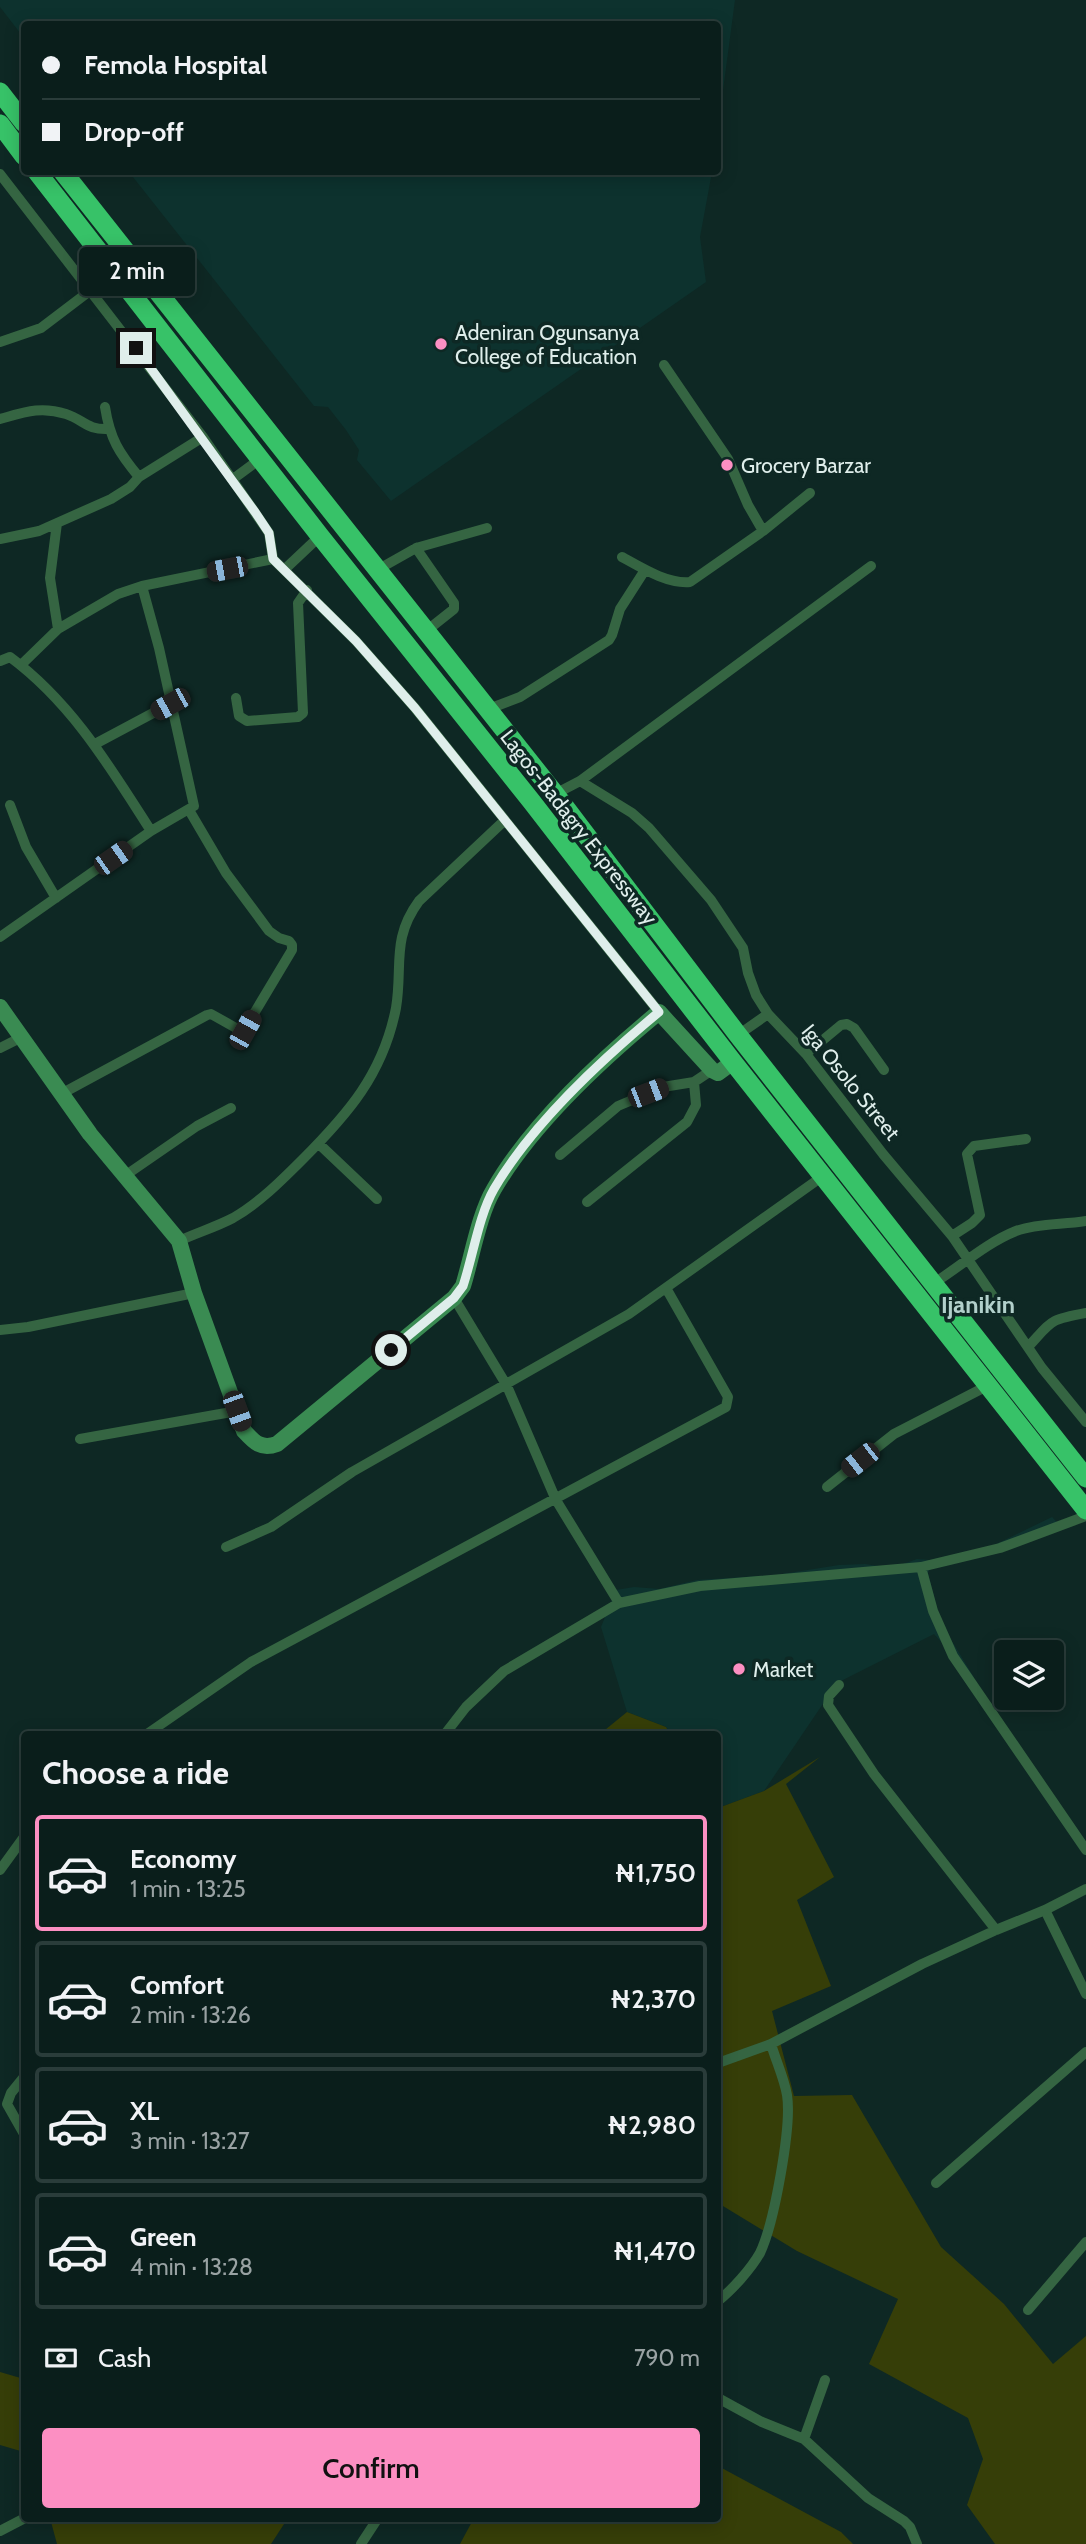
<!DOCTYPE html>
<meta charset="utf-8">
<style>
body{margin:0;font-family:Cabin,sans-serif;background:#132724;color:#f1f3f6;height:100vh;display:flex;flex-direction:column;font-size:26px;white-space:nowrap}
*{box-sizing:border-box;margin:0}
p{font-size:23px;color:#99a2a3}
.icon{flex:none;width:38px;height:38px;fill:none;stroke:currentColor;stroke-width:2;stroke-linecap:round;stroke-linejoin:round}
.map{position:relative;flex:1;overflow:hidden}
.panel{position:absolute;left:21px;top:1731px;width:700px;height:791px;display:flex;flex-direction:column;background:#0a1e1b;border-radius:7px;box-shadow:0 4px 18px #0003,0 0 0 2px #2a3c3a}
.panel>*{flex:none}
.top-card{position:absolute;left:21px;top:21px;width:700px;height:154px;border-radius:7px;box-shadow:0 4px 18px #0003,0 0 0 2px #2a3c3a;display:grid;align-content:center;height:154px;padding:0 21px;background:#0a1e1b}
.controls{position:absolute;left:994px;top:1640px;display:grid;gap:14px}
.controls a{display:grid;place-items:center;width:70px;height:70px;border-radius:7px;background:#0a1e1b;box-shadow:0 4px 18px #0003,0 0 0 2px #2a3c3a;font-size:35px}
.end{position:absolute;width:32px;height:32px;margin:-16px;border:9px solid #dfeeeb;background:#111;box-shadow:0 0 0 4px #111}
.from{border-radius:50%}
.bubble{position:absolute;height:49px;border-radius:7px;background:#0a1e1b;box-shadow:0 4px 18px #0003,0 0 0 2px #2a3c3a;font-size:23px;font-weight:600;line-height:49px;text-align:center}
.car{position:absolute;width:21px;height:42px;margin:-21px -10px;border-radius:9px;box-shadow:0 0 5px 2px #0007;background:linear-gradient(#222 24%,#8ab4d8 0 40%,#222 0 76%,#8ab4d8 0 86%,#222 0)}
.top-card b{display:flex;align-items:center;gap:24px;height:66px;font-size:26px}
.top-card b+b{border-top:2px solid #2a3c3a}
.top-card i{width:18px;height:18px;background:#f1f3f6}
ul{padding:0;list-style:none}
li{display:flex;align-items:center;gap:21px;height:116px;margin:0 14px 10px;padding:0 7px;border:4px solid #2a3c3a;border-radius:7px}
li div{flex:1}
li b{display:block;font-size:26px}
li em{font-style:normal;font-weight:600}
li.on{border-color:#fc8fc2}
li>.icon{width:63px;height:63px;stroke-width:1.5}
h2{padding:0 21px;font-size:32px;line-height:84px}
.pay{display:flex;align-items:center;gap:18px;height:77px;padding:0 21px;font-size:26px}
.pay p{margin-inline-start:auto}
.cta{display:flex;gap:14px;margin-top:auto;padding:14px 21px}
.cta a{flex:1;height:80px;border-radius:7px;background:#fc8fc2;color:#111;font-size:28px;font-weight:600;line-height:80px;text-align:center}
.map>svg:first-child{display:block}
.built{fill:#0d322e}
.green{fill:#363e08}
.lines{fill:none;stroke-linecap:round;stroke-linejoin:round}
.street{stroke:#356542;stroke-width:10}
.secondary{stroke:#3a8b52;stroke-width:16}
.highway{stroke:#37c268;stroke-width:19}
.route{stroke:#dfeeeb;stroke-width:9}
.poi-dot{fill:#fc8fc2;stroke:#0e2824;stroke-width:2.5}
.labels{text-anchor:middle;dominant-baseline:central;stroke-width:7;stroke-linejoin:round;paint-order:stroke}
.poi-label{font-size:21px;fill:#dfeeeb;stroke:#0e2824;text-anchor:start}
.street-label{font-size:21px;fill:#dfeeeb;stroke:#0e2824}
.quarter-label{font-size:24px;font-weight:bold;fill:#b2d0cb;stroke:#0e2824}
</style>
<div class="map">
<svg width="1086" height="2544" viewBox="0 0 1086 2544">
<rect width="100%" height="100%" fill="#0e2824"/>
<path class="built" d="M 0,0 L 735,0 L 718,128 L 718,24 L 24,24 L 24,38 L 0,7 Z
M 129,172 L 712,172 L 700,237 L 706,282 L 391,501 L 357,460 L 359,450 L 346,430 L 328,407 L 314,406 Z
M 1052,1517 L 1064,1529 L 931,1564 L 928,1573 L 941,1623 L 975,1679 L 934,1634 L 837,1683 L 764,1791 L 718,1808 L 718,1734 L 670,1734 L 666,1727 L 627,1712 L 601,1627 L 616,1590 L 634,1587 L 659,1589 L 697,1580 L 776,1575 L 839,1565 L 865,1564 L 892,1568 L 917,1559 L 930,1560 L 992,1546 Z"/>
<path class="green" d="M 627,1712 L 666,1727 L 670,1734 L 600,1734 Z
M 820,1757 L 786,1784 L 834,1877 L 797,1900 L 831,1986 L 772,2011 L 794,2096 L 852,2095 L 941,2247 L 1004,2304 L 1053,2364 L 1086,2336 L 1086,2544 L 995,2544 L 967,2505 L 983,2459 L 968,2418 L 869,2364 L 898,2299 L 797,2251 L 718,2203 L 718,1808 L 764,1791 Z
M 0,2372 L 24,2379 L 24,2452 L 0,2445 Z
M 718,2466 L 841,2532 L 853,2544 L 460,2544 L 474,2518 L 718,2518 Z
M 50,2518 L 288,2518 L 271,2544 L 57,2544 Z"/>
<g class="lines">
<path class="street" d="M 0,174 L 203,437 L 269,533 L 273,559 L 356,641 L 415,708 L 659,1012
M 0,342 L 41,328 L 91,290
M 105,407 C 110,439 119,453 139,477
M 0,419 C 25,412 41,406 66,414 C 84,420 87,430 108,429
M 233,479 L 260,459
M 57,523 L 50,578 L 58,629
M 763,531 L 810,493
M 0,539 L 39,531 L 111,499 L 130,487 L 139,477 L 203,437
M 416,548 L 487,528
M 622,557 C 642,568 667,584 690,582 L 763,531 L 748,505 L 728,459 L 664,365
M 285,569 L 320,536
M 377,570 L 416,548 L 454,603 L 454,609 L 425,632
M 0,661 L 10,657 C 72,703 110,767 151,831
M 21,665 L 58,629 L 118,594 L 142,586 L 273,559
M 236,698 L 239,716 L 247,721 L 298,717 L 303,713 L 298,603 L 307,590
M 486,710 L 520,697 L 609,640 L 612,635 L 620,609 L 645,570
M 95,744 L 170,704
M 580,781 L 632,813 L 649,828 L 711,900 L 743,948 L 748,973 L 756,995 L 768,1014 L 806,1054 L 883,1154 L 952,1236 L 1042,1368 L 1086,1422
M 555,794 L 580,781 L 871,566
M 10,805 L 26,847 L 56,898
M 0,937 L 151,831 L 194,806 L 159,648 L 142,586
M 738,1035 L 768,1014
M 0,1048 L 22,1037
M 806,1054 L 841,1025 L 847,1024 L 854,1028 L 884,1070
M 61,1094 L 207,1015 L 211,1014 L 243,1032 L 292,950 L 292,945 L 289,941 L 279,938 L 269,931 L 226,873 L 189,810
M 319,1144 L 377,1199
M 560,1155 L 618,1106 L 663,1087 L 694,1082 L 712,1070
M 126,1175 L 197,1126 L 231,1108
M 587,1202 L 687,1122 L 696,1105 L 694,1082
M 952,1236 L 972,1223 L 980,1215 L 967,1154 L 974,1146 L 1026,1139
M 179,1241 C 196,1233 216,1227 233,1218 C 259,1203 281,1181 302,1160 C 348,1114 383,1074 396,1008 C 403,966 391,939 419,901 L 505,820
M 934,1283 C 961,1266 986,1243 1016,1231 C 1038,1223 1063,1225 1086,1221
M 454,1298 L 507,1386 L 556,1500 L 619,1603
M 0,1330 L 28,1327 L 194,1293
M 1028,1347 C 1053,1320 1048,1320 1086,1313
M 80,1439 L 237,1411
M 827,1487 L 894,1434 L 987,1386
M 226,1547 L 271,1527 L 352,1472 L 629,1314 L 823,1176
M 921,1567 L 933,1611 L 953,1656 L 1086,1850
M 839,1685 L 829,1696 L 828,1705 L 874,1774 L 996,1930
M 147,1734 L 251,1662 L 726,1407 L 728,1397 L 666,1288
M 445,1734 L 466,1707 L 504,1671 L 619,1603 L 700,1586 L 921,1567 L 1000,1548 L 1086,1516
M 0,1870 L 24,1837
M 1045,1910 L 1086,1994
M 718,2063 L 771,2044 L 922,1964 L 996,1930 L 1045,1910 L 1086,1889
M 24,2077 L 11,2093 L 7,2104 L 24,2134
M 936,2183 L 1086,2052
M 718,2301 C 732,2290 751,2269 760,2253 C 774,2224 792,2126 787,2095 C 784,2078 776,2061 771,2044
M 1028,2310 L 1086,2242
M 718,2398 L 762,2422 L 804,2439 L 868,2498 L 904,2521 L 910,2527 L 917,2544
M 804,2439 L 825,2380
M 0,2531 L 25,2518
M 361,2544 L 378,2518"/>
<path class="secondary" d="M 0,1007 L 90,1134 L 179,1241 L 194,1293 L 244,1431 C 254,1442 261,1450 277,1444 L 454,1298 L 463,1286 C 472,1257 479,1214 494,1189 C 531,1125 602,1059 659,1012 L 712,1070 L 718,1073 L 733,1062"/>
<path class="highway" d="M 0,92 L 24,123
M 0,124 L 24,156
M 37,172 L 320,536 L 532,802 L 733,1062 L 1086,1510
M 63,172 L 555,794 L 738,1035 L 1086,1478"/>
</g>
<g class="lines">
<path class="route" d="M 136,348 L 255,512 L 269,533 L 273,559 L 356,641 L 415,708 L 659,1012 C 601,1060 532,1124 494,1189 C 479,1215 473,1256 463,1286 L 454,1298 L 391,1350"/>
</g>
<g class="poi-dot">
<circle cx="441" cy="344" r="7"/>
<circle cx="727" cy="465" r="7"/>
<circle cx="739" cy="1669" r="7"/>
</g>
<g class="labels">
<g class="poi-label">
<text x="455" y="332">Adeniran Ogunsanya<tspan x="455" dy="24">College of Education</tspan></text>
<text x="741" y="465">Grocery Barzar</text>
<text x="753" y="1669">Market</text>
</g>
<g class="street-label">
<text transform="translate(579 827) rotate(52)">Lagos-Badagry Expressway</text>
<text transform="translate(851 1082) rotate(51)">Iga Osolo Street</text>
</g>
<g class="quarter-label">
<text x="978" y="1304">Ijanikin</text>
</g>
</g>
</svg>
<div class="controls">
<a><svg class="icon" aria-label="layers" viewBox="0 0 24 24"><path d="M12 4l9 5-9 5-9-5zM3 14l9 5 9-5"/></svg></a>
</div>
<i class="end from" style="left:391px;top:1350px"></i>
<i class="end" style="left:136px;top:348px"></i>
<div class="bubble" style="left:79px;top:247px;width:116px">2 min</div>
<i class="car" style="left:227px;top:569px;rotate:259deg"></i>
<i class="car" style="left:170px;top:704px;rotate:241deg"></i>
<i class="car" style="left:113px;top:858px;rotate:55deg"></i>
<i class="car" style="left:245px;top:1030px;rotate:29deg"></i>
<i class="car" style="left:648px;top:1093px;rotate:69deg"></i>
<i class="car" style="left:237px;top:1411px;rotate:160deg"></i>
<i class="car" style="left:860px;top:1460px;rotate:232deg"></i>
<div class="top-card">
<b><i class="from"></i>Femola Hospital</b>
<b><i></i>Drop-off</b>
</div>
<section class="panel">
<h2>Choose a ride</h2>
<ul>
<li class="on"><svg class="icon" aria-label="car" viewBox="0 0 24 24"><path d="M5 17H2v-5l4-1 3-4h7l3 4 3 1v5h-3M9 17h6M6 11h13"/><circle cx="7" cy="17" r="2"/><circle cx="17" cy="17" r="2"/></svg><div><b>Economy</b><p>1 min · 13:25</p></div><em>₦1,750</em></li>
<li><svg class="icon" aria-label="car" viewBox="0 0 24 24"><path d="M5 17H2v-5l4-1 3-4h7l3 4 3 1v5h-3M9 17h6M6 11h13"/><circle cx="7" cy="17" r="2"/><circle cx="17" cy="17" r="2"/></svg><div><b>Comfort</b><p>2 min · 13:26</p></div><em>₦2,370</em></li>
<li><svg class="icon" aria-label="car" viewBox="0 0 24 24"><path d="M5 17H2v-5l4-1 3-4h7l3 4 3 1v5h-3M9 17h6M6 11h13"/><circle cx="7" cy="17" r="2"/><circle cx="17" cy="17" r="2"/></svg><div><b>XL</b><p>3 min · 13:27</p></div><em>₦2,980</em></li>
<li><svg class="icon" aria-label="car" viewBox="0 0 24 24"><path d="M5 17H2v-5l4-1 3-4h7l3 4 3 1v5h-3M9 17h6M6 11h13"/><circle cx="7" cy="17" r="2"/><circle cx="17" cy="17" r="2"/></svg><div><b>Green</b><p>4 min · 13:28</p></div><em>₦1,470</em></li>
</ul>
<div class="pay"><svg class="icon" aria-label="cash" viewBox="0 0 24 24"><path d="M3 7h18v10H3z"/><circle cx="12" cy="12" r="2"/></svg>Cash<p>790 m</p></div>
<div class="cta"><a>Confirm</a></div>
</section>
</div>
